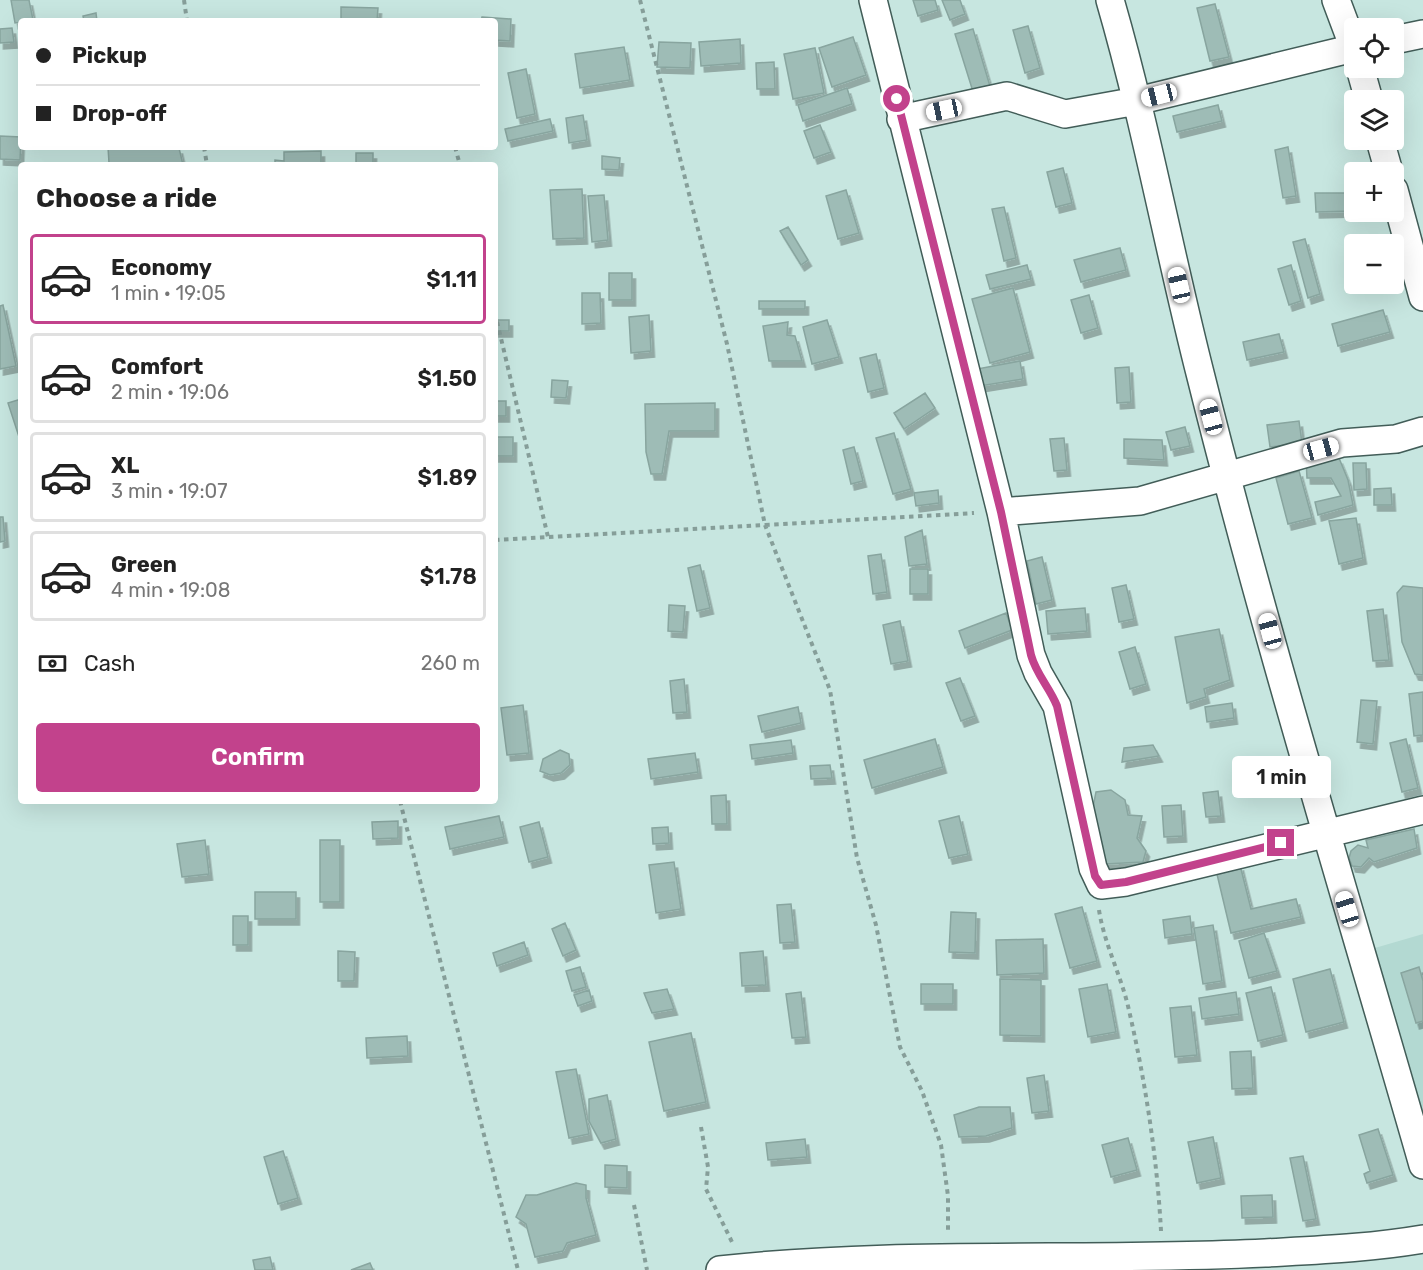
<!DOCTYPE html>
<meta charset="utf-8">
<style>
body{margin:0;font-family:Rubik,sans-serif;background:#f2f2f2;color:#222;height:100vh;display:flex;flex-direction:column;font-size:22px;white-space:nowrap}
*{box-sizing:border-box;margin:0}
p{font-size:20px;color:#767676}
.icon{flex:none;width:33px;height:33px;fill:none;stroke:currentColor;stroke-width:2;stroke-linecap:round;stroke-linejoin:round}
.map{position:relative;flex:1;overflow:hidden}
.side{position:absolute;left:18px;top:162px;width:480px;height:642px;display:flex;flex-direction:column;background:#fff;border-radius:6px;box-shadow:0 6px 24px #0002}
.side>*{flex:none}
.top-card{position:absolute;left:18px;top:18px;width:480px;height:132px;border-radius:6px;box-shadow:0 6px 24px #0002;display:grid;align-content:center;height:132px;padding:0 18px;background:#fff}
.controls{position:absolute;left:1344px;top:18px;display:grid;gap:12px}
.controls a{display:grid;place-items:center;width:60px;height:60px;border-radius:6px;background:#fff;box-shadow:0 6px 24px #0002;font-size:30px}
.end{position:absolute;width:27px;height:27px;margin:-14px;border:8px solid #c2428c;background:#fff;box-shadow:0 0 0 3px #fff}
.from{border-radius:50%}
.bubble{position:absolute;height:42px;border-radius:6px;background:#fff;box-shadow:0 6px 24px #0002;font-size:20px;font-weight:600;line-height:42px;text-align:center}
.car{position:absolute;width:18px;height:36px;margin:-18px -9px;border-radius:8px;box-shadow:0 0 4px 2px #0007;background:linear-gradient(#fff 24%,#345 0 40%,#fff 0 76%,#345 0 86%,#fff 0)}
.top-card b{display:flex;align-items:center;gap:21px;height:57px;font-size:22px}
.top-card b+b{border-top:2px solid #e0e0e0}
.top-card i{width:15px;height:15px;background:#222}
ul{padding:0;list-style:none}
li{display:flex;align-items:center;gap:18px;height:90px;margin:0 12px 9px;padding:0 6px;border:3px solid #e0e0e0;border-radius:6px}
li div{flex:1}
li b{display:block;font-size:22px}
li em{font-style:normal;font-weight:600}
li.current{border-color:#c2428c}
li>.icon{width:54px;height:54px;stroke-width:1.5}
h2{padding:0 18px;font-size:27px;line-height:72px}
.pay{display:flex;align-items:center;gap:15px;height:66px;padding:0 18px;font-size:22px}
.pay p{margin-inline-start:auto}
.primary-button{display:flex;gap:12px;margin-top:auto;padding:12px 18px}
.primary-button a{flex:1;height:69px;border-radius:6px;background:#c2428c;color:#fff;font-size:24px;font-weight:600;line-height:69px;text-align:center}
.map>svg:first-child{display:block}
.built{fill:#b3d9d2}
.building{fill:#9ebcb6;stroke:#88a59f;stroke-width:1.5;filter:url(#shadow)}
.lines{fill:none;stroke-linecap:round;stroke-linejoin:round}
.minor-casing{stroke:#425d58;stroke-width:30}
.path{stroke:#869e99;stroke-width:4;stroke-dasharray:4.5 4.5;stroke-linecap:butt}
.minor{stroke:#fff;stroke-width:27}
.route{stroke:#c2428c;stroke-width:8}
</style>
<div class="map">
<svg width="1423" height="1270" viewBox="0 0 1423 1270">
<defs>
<filter id="shadow"><feDropShadow dx="3.5" dy="6" stdDeviation="0" flood-color="#0004"/></filter>
</defs>
<rect width="100%" height="100%" fill="#c7e6e0"/>
<path class="built" d="M 1423,934 L 1423,1132 L 1368,950 Z"/>
<path class="building" d="M 11,0 L 29,0 L 33,20 L 15,23 Z
M 913,0 L 935,0 L 938,10 L 918,16 Z
M 942,0 L 960,0 L 965,14 L 950,20 Z
M 1215,4 L 1229,57 L 1210,61 L 1197,8 Z
M 341,7 L 378,8 L 377,21 L 341,21 Z
M 96,13 L 97,21 L 84,21 L 83,16 Z
M 482,17 L 511,19 L 510,41 L 495,40 L 495,21 L 481,21 Z
M 1028,26 L 1040,68 L 1025,73 L 1013,30 Z
M 12,28 L 14,42 L 0,43 L 0,29 Z
M 973,29 L 992,93 L 975,98 L 955,34 Z
M 853,37 L 866,75 L 832,87 L 819,48 Z
M 740,39 L 741,63 L 701,66 L 699,42 Z
M 659,42 L 691,43 L 690,68 L 657,67 Z
M 624,47 L 630,80 L 580,88 L 575,54 Z
M 815,48 L 824,93 L 793,99 L 784,54 Z
M 774,62 L 775,89 L 757,89 L 756,63 Z
M 526,69 L 535,114 L 517,118 L 508,73 Z
M 847,88 L 852,104 L 803,121 L 798,105 Z
M 1218,105 L 1222,121 L 1177,132 L 1173,116 Z
M 583,115 L 587,140 L 569,143 L 566,118 Z
M 550,119 L 553,131 L 508,141 L 505,129 Z
M 820,125 L 831,152 L 814,158 L 804,131 Z
M 0,136 L 21,137 L 20,160 L 0,159 Z
M 108,147 L 179,148 L 183,165 L 109,163 Z
M 1288,147 L 1296,196 L 1283,198 L 1275,150 Z
M 321,151 L 321,165 L 275,165 L 275,160 L 284,161 L 284,152 Z
M 356,153 L 373,153 L 373,165 L 356,165 Z
M 602,156 L 620,158 L 619,170 L 602,169 Z
M 1063,168 L 1072,203 L 1056,207 L 1047,172 Z
M 582,189 L 584,238 L 553,239 L 550,190 Z
M 846,190 L 859,233 L 838,239 L 826,196 Z
M 1315,193 L 1354,193 L 1354,211 L 1316,212 Z
M 604,195 L 608,240 L 592,242 L 588,196 Z
M 1004,207 L 1016,258 L 1004,261 L 992,209 Z
M 788,227 L 808,260 L 801,265 L 780,231 Z
M 1305,239 L 1320,294 L 1308,298 L 1293,242 Z
M 1120,248 L 1126,270 L 1081,282 L 1074,260 Z
M 1027,265 L 1031,279 L 990,289 L 986,275 Z
M 1291,265 L 1301,301 L 1289,305 L 1278,269 Z
M 609,273 L 632,273 L 632,300 L 609,300 Z
M 1013,288 L 1030,352 L 990,363 L 972,299 Z
M 582,293 L 600,293 L 601,323 L 582,324 Z
M 1089,295 L 1098,328 L 1081,333 L 1071,300 Z
M 759,301 L 805,301 L 805,309 L 759,309 Z
M 3,305 L 16,366 L 0,369 L 0,306 Z
M 1383,310 L 1390,332 L 1338,346 L 1332,324 Z
M 649,315 L 651,351 L 631,353 L 629,317 Z
M 495,320 L 509,320 L 509,331 L 495,331 Z
M 827,320 L 839,357 L 812,364 L 803,327 Z
M 788,322 L 787,335 L 795,336 L 802,361 L 769,361 L 763,326 Z
M 1279,334 L 1284,352 L 1247,360 L 1243,342 Z
M 876,354 L 884,388 L 868,392 L 860,358 Z
M 1020,361 L 1023,379 L 980,386 L 977,369 Z
M 1129,367 L 1131,402 L 1117,403 L 1115,368 Z
M 552,380 L 568,381 L 566,398 L 551,397 Z
M 925,393 L 935,408 L 904,429 L 894,413 Z
M 21,399 L 21,443 L 8,403 Z
M 495,401 L 506,401 L 506,416 L 495,416 Z
M 715,403 L 715,431 L 669,431 L 662,474 L 651,474 L 646,452 L 645,404 Z
M 1299,421 L 1302,443 L 1270,447 L 1267,425 Z
M 1185,427 L 1190,446 L 1171,450 L 1166,432 Z
M 894,433 L 911,489 L 893,494 L 876,438 Z
M 495,437 L 513,437 L 513,456 L 495,456 Z
M 1064,438 L 1067,470 L 1054,471 L 1050,439 Z
M 1124,439 L 1162,440 L 1164,460 L 1124,458 Z
M 854,447 L 863,481 L 851,484 L 843,450 Z
M 1339,458 L 1348,480 L 1353,505 L 1318,515 L 1315,502 L 1341,496 L 1331,478 L 1307,478 L 1306,460 Z
M 1353,463 L 1366,463 L 1367,489 L 1354,490 Z
M 1299,471 L 1312,518 L 1288,524 L 1276,478 Z
M 1391,488 L 1392,505 L 1374,505 L 1374,489 Z
M 938,490 L 939,503 L 916,506 L 914,493 Z
M 0,517 L 3,517 L 5,541 L 0,542 Z
M 1356,518 L 1363,558 L 1339,564 L 1329,521 Z
M 922,530 L 927,564 L 909,566 L 905,537 Z
M 881,554 L 887,592 L 873,594 L 868,556 Z
M 1042,557 L 1052,600 L 1036,604 L 1027,561 Z
M 700,565 L 710,608 L 697,611 L 688,568 Z
M 910,569 L 928,569 L 928,594 L 910,594 Z
M 1126,585 L 1134,619 L 1119,622 L 1112,588 Z
M 1403,586 L 1423,588 L 1423,675 L 1415,674 L 1402,642 L 1397,593 Z
M 669,605 L 685,606 L 683,632 L 668,631 Z
M 1085,608 L 1087,631 L 1048,634 L 1046,611 Z
M 1383,609 L 1389,660 L 1373,661 L 1367,611 Z
M 1006,613 L 1012,630 L 965,648 L 959,631 Z
M 900,621 L 908,661 L 891,664 L 883,625 Z
M 1219,629 L 1230,680 L 1204,689 L 1206,697 L 1187,703 L 1175,637 Z
M 1135,647 L 1146,684 L 1130,689 L 1119,652 Z
M 960,678 L 975,716 L 961,721 L 946,683 Z
M 684,679 L 687,712 L 673,713 L 670,681 Z
M 1423,692 L 1423,735 L 1414,736 L 1409,694 Z
M 1361,700 L 1377,701 L 1373,744 L 1357,742 Z
M 1232,703 L 1234,718 L 1207,722 L 1205,707 Z
M 523,705 L 529,753 L 507,755 L 501,708 Z
M 798,707 L 801,723 L 762,732 L 758,716 Z
M 935,739 L 943,767 L 872,788 L 864,760 Z
M 1406,739 L 1418,788 L 1402,792 L 1390,743 Z
M 791,740 L 793,753 L 752,759 L 750,745 Z
M 1153,745 L 1159,756 L 1122,762 L 1124,748 Z
M 560,750 L 569,754 L 570,765 L 561,773 L 550,775 L 540,771 L 543,759 Z
M 695,753 L 698,772 L 651,779 L 648,759 Z
M 830,765 L 832,778 L 811,779 L 810,766 Z
M 1111,790 L 1125,800 L 1128,815 L 1142,816 L 1137,838 L 1146,851 L 1143,862 L 1105,864 L 1093,807 L 1096,792 Z
M 1218,791 L 1221,816 L 1206,817 L 1203,793 Z
M 726,795 L 727,824 L 712,824 L 711,796 Z
M 1181,805 L 1183,836 L 1164,837 L 1162,806 Z
M 499,816 L 504,837 L 450,849 L 445,827 Z
M 959,816 L 968,854 L 949,858 L 939,821 Z
M 398,821 L 398,838 L 373,839 L 372,822 Z
M 539,822 L 548,857 L 529,862 L 520,827 Z
M 668,827 L 669,843 L 653,844 L 652,828 Z
M 1414,829 L 1417,848 L 1374,862 L 1369,858 L 1361,867 L 1352,866 L 1349,858 L 1351,851 L 1358,845 L 1368,848 L 1366,840 Z
M 205,840 L 209,874 L 182,877 L 177,844 Z
M 320,840 L 340,840 L 340,902 L 320,902 Z
M 674,862 L 681,909 L 656,913 L 649,865 Z
M 1240,865 L 1251,909 L 1296,899 L 1301,917 L 1231,933 L 1216,870 Z
M 255,892 L 296,892 L 296,919 L 255,919 Z
M 791,904 L 795,942 L 780,943 L 777,905 Z
M 1082,907 L 1097,961 L 1070,968 L 1055,914 Z
M 951,912 L 976,913 L 975,953 L 949,952 Z
M 233,916 L 248,916 L 248,945 L 233,945 Z
M 1190,916 L 1192,934 L 1165,938 L 1163,920 Z
M 565,923 L 576,950 L 563,956 L 552,929 Z
M 1213,925 L 1222,981 L 1203,984 L 1194,928 Z
M 1264,933 L 1277,971 L 1249,978 L 1239,941 Z
M 1043,939 L 1044,973 L 997,975 L 996,940 Z
M 524,942 L 528,955 L 497,966 L 493,953 Z
M 338,951 L 355,952 L 354,981 L 338,981 Z
M 763,951 L 766,985 L 742,986 L 740,953 Z
M 580,967 L 586,987 L 572,991 L 566,971 Z
M 1419,967 L 1423,981 L 1423,1021 L 1416,1023 L 1401,973 Z
M 1330,969 L 1344,1022 L 1306,1032 L 1293,979 Z
M 1000,979 L 1041,980 L 1041,1036 L 1000,1035 Z
M 921,984 L 953,984 L 953,1004 L 921,1004 Z
M 1107,984 L 1116,1032 L 1088,1037 L 1079,989 Z
M 1271,987 L 1283,1035 L 1258,1041 L 1246,993 Z
M 667,989 L 674,1009 L 652,1013 L 644,993 Z
M 589,990 L 592,1001 L 578,1006 L 574,995 Z
M 801,992 L 806,1037 L 792,1038 L 786,994 Z
M 1236,992 L 1239,1014 L 1202,1019 L 1199,998 Z
M 1191,1006 L 1197,1055 L 1175,1057 L 1170,1008 Z
M 691,1033 L 706,1102 L 664,1111 L 649,1042 Z
M 407,1036 L 408,1056 L 367,1058 L 366,1038 Z
M 1251,1051 L 1253,1088 L 1232,1089 L 1230,1052 Z
M 576,1069 L 589,1134 L 569,1138 L 556,1072 Z
M 1044,1075 L 1049,1111 L 1032,1113 L 1027,1078 Z
M 607,1095 L 616,1139 L 601,1143 L 589,1121 L 589,1099 Z
M 979,1107 L 1010,1107 L 1012,1128 L 986,1136 L 959,1137 L 954,1115 Z
M 1378,1129 L 1393,1175 L 1367,1183 L 1364,1174 L 1370,1171 L 1359,1135 Z
M 1213,1137 L 1221,1178 L 1197,1183 L 1188,1142 Z
M 1128,1138 L 1137,1170 L 1111,1177 L 1102,1145 Z
M 805,1139 L 807,1157 L 768,1160 L 766,1143 Z
M 283,1151 L 298,1198 L 278,1204 L 264,1157 Z
M 1303,1156 L 1316,1219 L 1303,1221 L 1290,1158 Z
M 605,1165 L 627,1166 L 627,1188 L 605,1187 Z
M 576,1183 L 586,1185 L 586,1198 L 596,1235 L 567,1243 L 563,1251 L 535,1257 L 526,1224 L 516,1217 L 526,1195 L 537,1195 Z
M 1272,1195 L 1273,1217 L 1242,1218 L 1241,1196 Z
M 270,1257 L 273,1270 L 255,1270 L 253,1260 Z
M 370,1263 L 373,1270 L 351,1270 Z"/>
<g class="lines">
<g class="minor-casing">
<path id="minor" d="M 873,0 L 1001,512 L 1031,655 L 1038,673 L 1057,706 L 1093,868 L 1101,885 L 1126,882 L 1423,810
M 1110,0 C 1146,124 1169,252 1201,377 C 1267,642 1348,903 1423,1165
M 1336,0 L 1354,48
M 1394,40 L 1423,34
M 1360,68 L 1369,100
M 901,119 L 1007,96 L 1065,114 L 1137,101 L 1354,48
M 1380,140 L 1389,172
M 1394,190 L 1423,297
M 1001,512 L 1140,501 L 1342,443 L 1396,439 L 1423,431
M 720,1270 C 900,1250 1084,1262 1265,1253 C 1318,1250 1370,1248 1423,1239"/>
</g>
<path class="path" d="M 184,0 L 187,21
M 640,0 L 727,344 L 765,525 L 974,513
M 204,147 L 207,165
M 455,147 L 460,165
M 495,313 L 548,537
M 495,540 L 765,525 L 830,690 L 857,858 L 876,925 L 900,1047 L 922,1091 L 941,1145 L 948,1196 L 948,1232
M 400,801 L 518,1270
M 1099,910 C 1104,943 1120,973 1128,1006 C 1145,1079 1157,1156 1161,1231
M 701,1127 L 708,1167 L 706,1189 L 732,1242
M 634,1205 L 647,1270"/>
<use href="#minor" class="minor"/>
</g>
<g class="lines">
<path class="route" d="M 897,99 L 1001,512 L 1031,655 C 1036,674 1050,688 1057,706 L 1095,876 L 1101,885 L 1126,882 L 1281,843"/>
</g>
</svg>
<div class="controls">
<a><svg class="icon" aria-label="locate" viewBox="0 0 24 24"><circle cx="12" cy="12" r="6"/><path d="M12 2v4M12 18v4M2 12h4M18 12h4"/></svg></a>
<a><svg class="icon" aria-label="layers" viewBox="0 0 24 24"><path d="M12 4l9 5-9 5-9-5zM3 14l9 5 9-5"/></svg></a>
<a>+</a>
<a>−</a>
</div>
<i class="end from" style="left:897px;top:99px"></i>
<i class="end" style="left:1281px;top:843px"></i>
<div class="bubble" style="left:1232px;top:756px;width:99px">1 min</div>
<i class="car" style="left:1159px;top:95px;rotate:256deg"></i>
<i class="car" style="left:944px;top:110px;rotate:258deg"></i>
<i class="car" style="left:1179px;top:285px;rotate:347deg"></i>
<i class="car" style="left:1211px;top:417px;rotate:345deg"></i>
<i class="car" style="left:1321px;top:449px;rotate:75deg"></i>
<i class="car" style="left:1270px;top:631px;rotate:345deg"></i>
<i class="car" style="left:1347px;top:909px;rotate:343deg"></i>
<div class="top-card">
<b><i class="from"></i>Pickup</b>
<b><i></i>Drop-off</b>
</div>
<section class="side">
<h2>Choose a ride</h2>
<ul>
<li class="current"><svg class="icon" aria-label="car" viewBox="0 0 24 24"><path d="M5 17H2v-5l4-1 3-4h7l3 4 3 1v5h-3M9 17h6M6 11h13"/><circle cx="7" cy="17" r="2"/><circle cx="17" cy="17" r="2"/></svg><div><b>Economy</b><p>1 min · 19:05</p></div><em>$1.11</em></li>
<li><svg class="icon" aria-label="car" viewBox="0 0 24 24"><path d="M5 17H2v-5l4-1 3-4h7l3 4 3 1v5h-3M9 17h6M6 11h13"/><circle cx="7" cy="17" r="2"/><circle cx="17" cy="17" r="2"/></svg><div><b>Comfort</b><p>2 min · 19:06</p></div><em>$1.50</em></li>
<li><svg class="icon" aria-label="car" viewBox="0 0 24 24"><path d="M5 17H2v-5l4-1 3-4h7l3 4 3 1v5h-3M9 17h6M6 11h13"/><circle cx="7" cy="17" r="2"/><circle cx="17" cy="17" r="2"/></svg><div><b>XL</b><p>3 min · 19:07</p></div><em>$1.89</em></li>
<li><svg class="icon" aria-label="car" viewBox="0 0 24 24"><path d="M5 17H2v-5l4-1 3-4h7l3 4 3 1v5h-3M9 17h6M6 11h13"/><circle cx="7" cy="17" r="2"/><circle cx="17" cy="17" r="2"/></svg><div><b>Green</b><p>4 min · 19:08</p></div><em>$1.78</em></li>
</ul>
<div class="pay"><svg class="icon" aria-label="cash" viewBox="0 0 24 24"><path d="M3 7h18v10H3z"/><circle cx="12" cy="12" r="2"/></svg>Cash<p>260 m</p></div>
<div class="primary-button"><a>Confirm</a></div>
</section>
</div>
